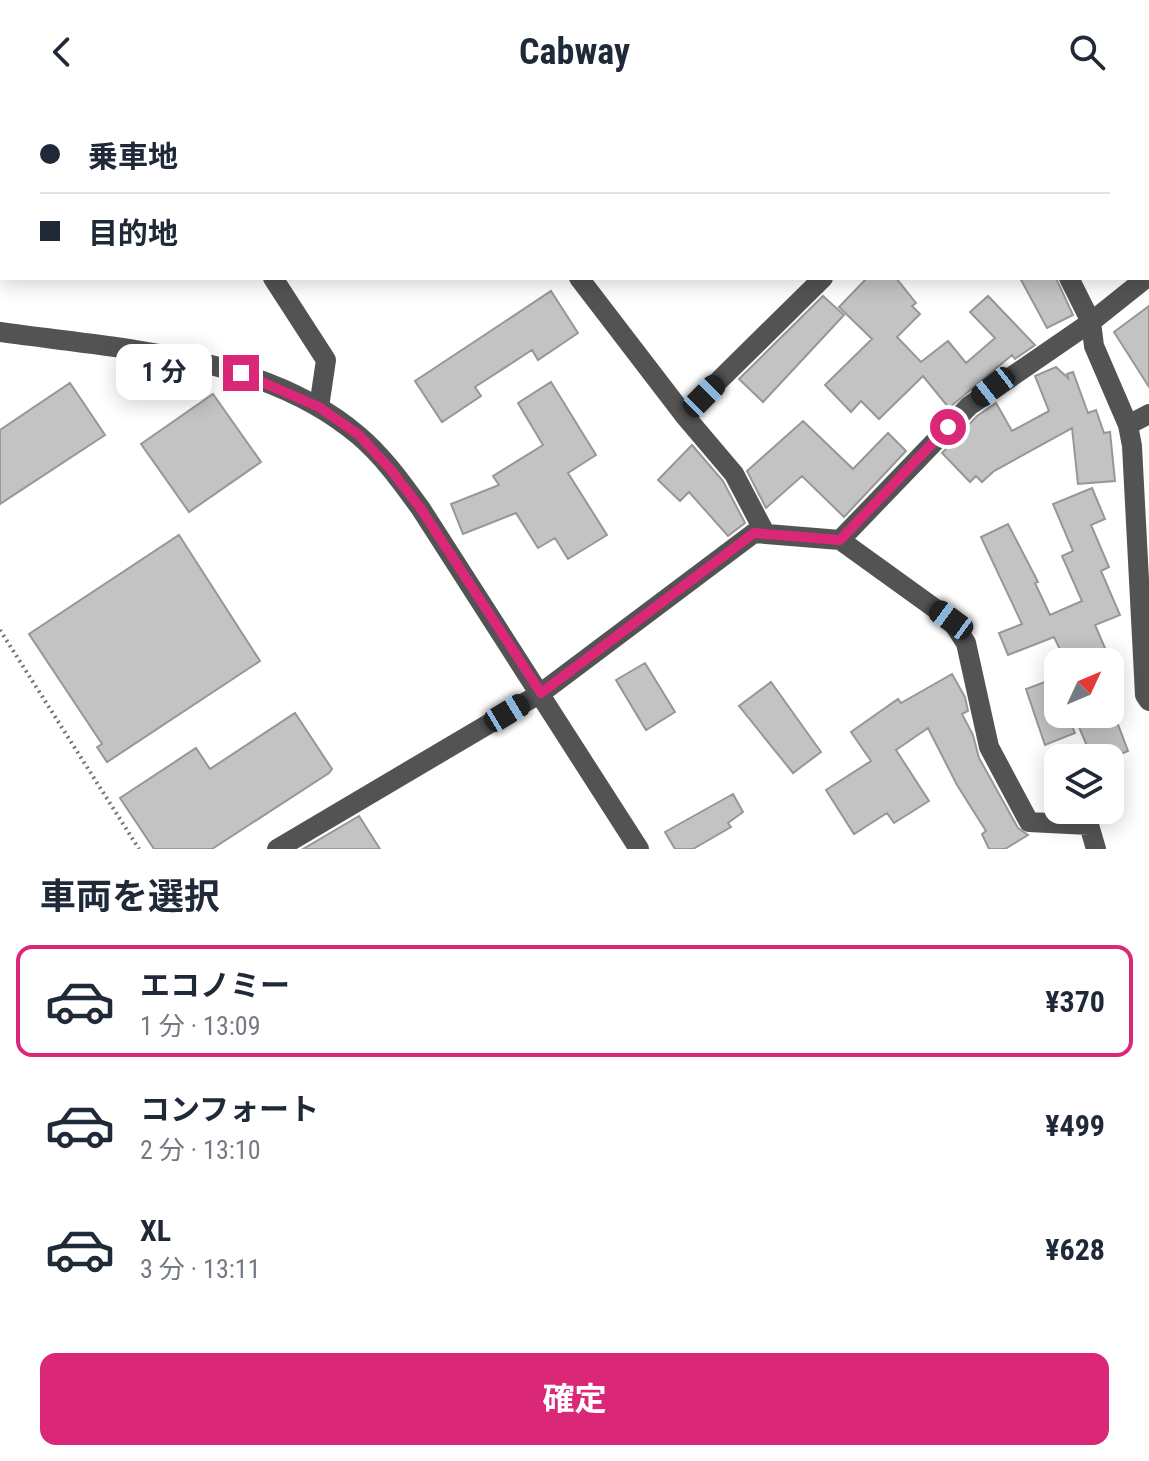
<!DOCTYPE html>
<html lang="ja">
<meta charset="utf-8">
<style>
body{margin:0;font-family:"Roboto Condensed","Noto Sans JP",sans-serif;background:#f6f6f7;color:#1f2937;height:100vh;display:flex;flex-direction:column;font-size:30px;white-space:nowrap}
*{box-sizing:border-box;margin:0}
p{font-size:26px;color:#747a83}
.icon{flex:none;width:44px;height:44px;fill:none;stroke:currentColor;stroke-width:2;stroke-linecap:round;stroke-linejoin:round}
.map{position:relative;height:745px;overflow:hidden}
.panel{display:flex;flex-direction:column;background:#fff;flex:1}
.panel>*{flex:none}
.hud{position:absolute;left:0px;top:0px;width:1150px;height:176px;box-shadow:0 4px 20px #0003;display:grid;align-content:center;height:176px;padding:0 40px;background:#fff}
.needle{width:52px;rotate:46deg}
.tools{position:absolute;left:1044px;top:544px;display:grid;gap:16px}
.tools a{display:grid;place-items:center;width:80px;height:80px;border-radius:16px;background:#fff;box-shadow:0 4px 20px #0003;font-size:40px}
.end{position:absolute;width:36px;height:36px;margin:-18px;border:10px solid #db2777;background:#fff;box-shadow:0 0 0 4px #fff}
.from{border-radius:50%}
.bubble{position:absolute;height:56px;border-radius:16px;background:#fff;box-shadow:0 4px 20px #0003;font-size:26px;font-weight:700;line-height:56px;text-align:center}
.car{position:absolute;width:24px;height:48px;margin:-24px -12px;border-radius:10px;box-shadow:0 0 6px 2px #0007;background:linear-gradient(#222 24%,#8ab4d8 0 40%,#222 0 76%,#8ab4d8 0 86%,#222 0)}
.hud b{display:flex;align-items:center;gap:28px;height:76px;font-size:30px}
.hud b+b{border-top:2px solid #e0e1e3}
.hud i{width:20px;height:20px;background:#1f2937}
ul{padding:0;list-style:none}
li{display:flex;align-items:center;gap:24px;height:112px;margin:0 16px 12px;padding:0 24px;border:4px solid transparent;border-radius:16px}
li div{flex:1}
li b{display:block;font-size:30px}
li em{font-style:normal;font-weight:700}
li.on{border-color:#db2777}
li>.icon{width:72px;height:72px;stroke-width:1.5}
h2{padding:0 40px;font-size:36px;line-height:96px}
.cta{display:flex;gap:16px;margin-top:auto;padding:16px 40px}
.cta a{flex:1;height:92px;border-radius:16px;background:#db2777;color:#fff;font-size:32px;font-weight:700;line-height:92px;text-align:center}
header{display:flex;justify-content:space-between;align-items:center;height:104px;padding:0 40px;background:#fff;font-size:36px;font-weight:700}
.map>svg:first-child{display:block}
.building{fill:#c3c3c3;stroke:#979797;stroke-width:2}
.lines{fill:none;stroke-linecap:round;stroke-linejoin:round}
.path{stroke:#757575;stroke-width:4;stroke-dasharray:2 4;stroke-linecap:butt}
.minor{stroke:#535353;stroke-width:20}
.route{stroke:#db2777;stroke-width:10}
</style>
<header><svg class="icon" aria-label="back" viewBox="0 0 24 24"><path d="M15 5l-7 7 7 7"/></svg>Cabway<svg class="icon" aria-label="search" viewBox="0 0 24 24"><circle cx="10" cy="10" r="6"/><path d="M15 15l6 6"/></svg></header>
<div class="map">
<svg width="1149" height="745" viewBox="0 0 1149 745">
<rect width="100%" height="100%" fill="#fff"/>
<path class="building" d="M 867,174 L 896,174 L 916,199 L 912,202 L 920,210 L 897,233 L 921,258 L 948,237 L 966,259 L 995,234 L 970,208 L 988,192 L 1035,241 L 1015,255 L 1012,251 L 949,304 L 923,272 L 879,315 L 861,297 L 851,308 L 825,281 L 872,235 L 839,203 Z
M 1020,174 L 1056,174 L 1073,211 L 1047,224 Z
M 551,187 L 578,229 L 538,256 L 532,246 L 475,283 L 481,292 L 442,318 L 415,277 Z
M 823,192 L 844,211 L 763,298 L 739,275 Z
M 1149,202 L 1149,283 L 1114,228 Z
M 1056,263 L 1068,274 L 1067,270 L 1073,268 L 1088,309 L 1096,306 L 1104,329 L 1110,328 L 1115,377 L 1078,380 L 1072,324 L 994,367 L 982,378 L 976,372 L 970,378 L 942,349 L 977,312 L 996,299 L 1012,327 L 1049,307 L 1035,272 Z
M 551,278 L 596,351 L 568,369 L 607,431 L 568,455 L 555,434 L 538,444 L 516,409 L 463,430 L 451,400 L 499,381 L 493,372 L 543,341 L 518,299 Z
M 70,279 L 105,331 L 0,400 L 0,326 Z
M 213,290 L 261,358 L 189,408 L 141,340 Z
M 803,317 L 853,365 L 888,329 L 906,347 L 844,413 L 802,372 L 766,404 L 747,367 Z
M 692,341 L 723,377 L 745,419 L 728,432 L 689,388 L 680,397 L 658,376 Z
M 1092,384 L 1105,415 L 1091,421 L 1109,463 L 1101,467 L 1120,511 L 1095,521 L 1111,558 L 1066,558 L 1054,533 L 1008,551 L 999,529 L 1022,520 L 981,433 L 1008,420 L 1038,478 L 1035,479 L 1050,511 L 1082,497 L 1062,452 L 1073,447 L 1053,400 Z
M 179,431 L 260,557 L 107,658 L 97,643 L 102,640 L 29,530 Z
M 645,559 L 675,608 L 646,626 L 616,576 Z
M 952,570 L 965,593 L 968,607 L 962,610 L 973,631 L 979,654 L 1018,724 L 1028,731 L 1005,745 L 989,745 L 982,730 L 986,727 L 957,681 L 928,624 L 896,646 L 929,697 L 894,719 L 887,709 L 854,730 L 826,686 L 871,657 L 851,628 L 898,595 L 901,599 Z
M 1058,573 L 1058,610 L 1067,610 L 1075,629 L 1045,641 L 1026,585 Z
M 771,578 L 821,648 L 793,669 L 739,602 Z
M 295,609 L 332,665 L 329,669 L 212,745 L 154,745 L 120,694 L 196,644 L 210,665 Z
M 1090,610 L 1114,610 L 1128,647 L 1112,654 L 1092,654 L 1076,616 Z
M 733,690 L 743,708 L 728,719 L 731,723 L 693,745 L 675,745 L 665,728 Z
M 359,712 L 380,745 L 303,745 Z"/>
<g class="lines">
<path class="path" d="M 0,526 L 139,745"/>
<path class="minor" d="M 160,0 L 161,2
M 378,0 L 381,2
M 853,0 L 855,2
M 966,0 L 966,2
M 273,174 L 326,256 L 319,303
M 579,174 L 684,311 L 734,370 L 765,429
M 1069,174 L 1091,218 L 1094,242 L 1128,321 L 1132,342 L 1145,591 L 1149,597
M 0,228 C 118,245 263,250 358,331 C 383,352 402,379 421,405 L 639,745
M 684,311 L 823,174
M 1128,321 L 1149,310
M 840,436 L 951,516 L 966,539 L 989,643 L 1029,718 L 1089,721 L 1096,745
M 277,745 L 541,589 L 754,429 L 840,436 L 969,302 L 1091,218 L 1146,174"/>
</g>
<g class="lines">
<path class="route" d="M 241,269 L 319,303 L 359,331 L 391,366 L 421,405 L 541,589 L 754,429 L 840,436 L 948,323"/>
</g>
</svg>
<div class="tools">
<a><svg class="needle" viewBox="-14 -14 28 28"><path d="M0-13l5 13h-10z" fill="#e53935"/><path d="M0 13l5-13h-10z" fill="#747a83"/></svg></a>
<a><svg class="icon" aria-label="layers" viewBox="0 0 24 24"><path d="M12 4l9 5-9 5-9-5zM3 14l9 5 9-5"/></svg></a>
</div>
<i class="end from" style="left:948px;top:323px"></i>
<i class="end" style="left:241px;top:269px"></i>
<div class="bubble" style="left:116px;top:240px;width:96px">1 分</div>
<i class="car" style="left:993px;top:283px;rotate:232deg"></i>
<i class="car" style="left:704px;top:292px;rotate:45deg"></i>
<i class="car" style="left:951px;top:516px;rotate:306deg"></i>
<i class="car" style="left:507px;top:609px;rotate:59deg"></i>
<div class="hud">
<b><i class="from"></i>乗車地</b>
<b><i></i>目的地</b>
</div>
</div>
<section class="panel">
<h2>車両を選択</h2>
<ul>
<li class="on"><svg class="icon" aria-label="car" viewBox="0 0 24 24"><path d="M5 17H2v-5l4-1 3-4h7l3 4 3 1v5h-3M9 17h6M6 11h13"/><circle cx="7" cy="17" r="2"/><circle cx="17" cy="17" r="2"/></svg><div><b>エコノミー</b><p>1 分 · 13:09</p></div><em>¥370</em></li>
<li><svg class="icon" aria-label="car" viewBox="0 0 24 24"><path d="M5 17H2v-5l4-1 3-4h7l3 4 3 1v5h-3M9 17h6M6 11h13"/><circle cx="7" cy="17" r="2"/><circle cx="17" cy="17" r="2"/></svg><div><b>コンフォート</b><p>2 分 · 13:10</p></div><em>¥499</em></li>
<li><svg class="icon" aria-label="car" viewBox="0 0 24 24"><path d="M5 17H2v-5l4-1 3-4h7l3 4 3 1v5h-3M9 17h6M6 11h13"/><circle cx="7" cy="17" r="2"/><circle cx="17" cy="17" r="2"/></svg><div><b>XL</b><p>3 分 · 13:11</p></div><em>¥628</em></li>
</ul>
<div class="cta"><a>確定</a></div>
</section>
